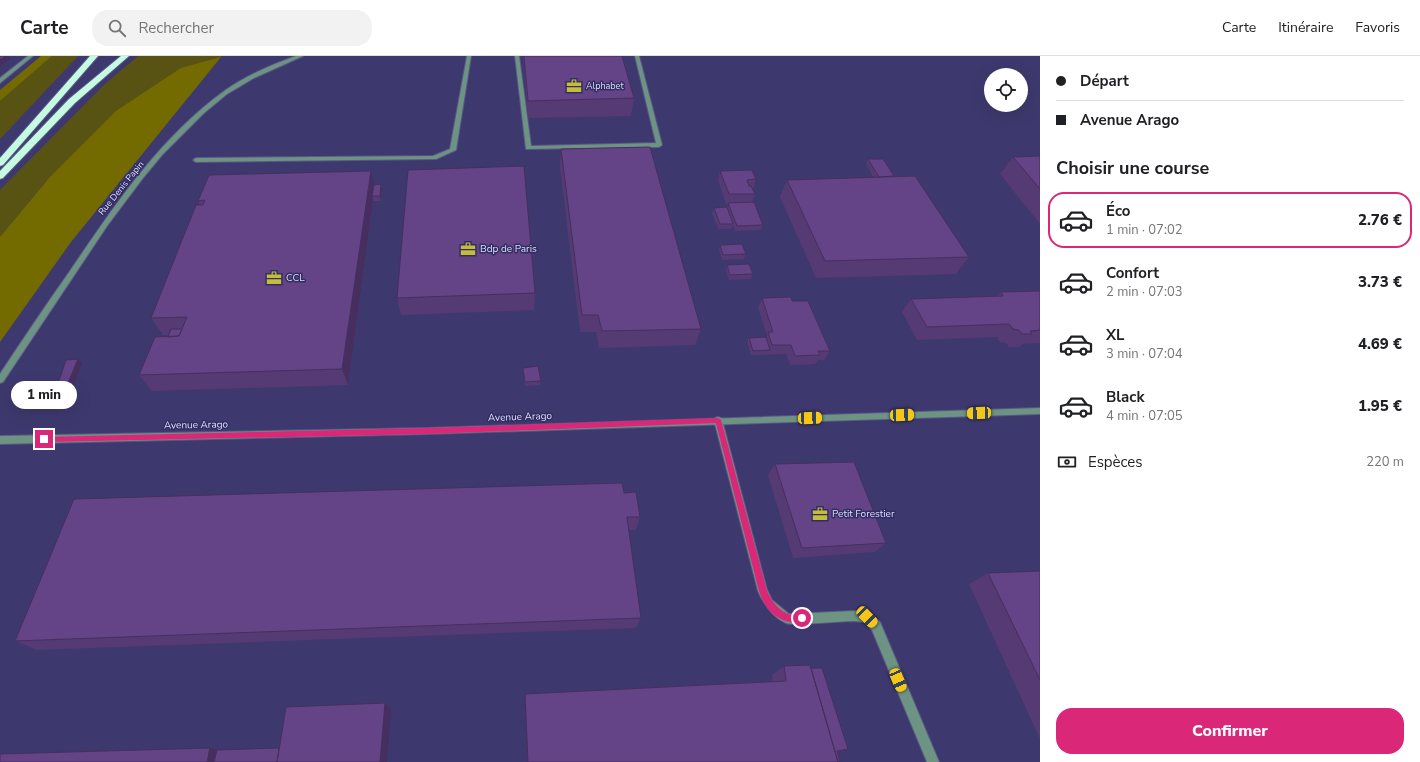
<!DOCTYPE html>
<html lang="fr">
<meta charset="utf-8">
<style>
body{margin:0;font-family:"Nunito Sans",sans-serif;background:#f2f2f2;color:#202124;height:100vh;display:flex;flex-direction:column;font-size:15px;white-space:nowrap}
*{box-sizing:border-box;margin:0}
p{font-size:13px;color:#757577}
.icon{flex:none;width:22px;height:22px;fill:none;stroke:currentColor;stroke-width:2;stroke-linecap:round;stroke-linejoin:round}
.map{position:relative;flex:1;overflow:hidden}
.drawer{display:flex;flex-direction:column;background:#fff;width:380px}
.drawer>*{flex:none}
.hud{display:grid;align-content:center;height:88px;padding:0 16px;background:#fff}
.buttons{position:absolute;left:984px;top:12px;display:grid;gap:8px}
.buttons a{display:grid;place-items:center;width:44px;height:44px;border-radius:50%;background:#fff;box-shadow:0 4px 16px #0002;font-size:20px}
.end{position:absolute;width:18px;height:18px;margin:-9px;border:5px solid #db2777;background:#fff;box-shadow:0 0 0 2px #fff}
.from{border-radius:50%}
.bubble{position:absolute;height:28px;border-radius:14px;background:#fff;box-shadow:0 4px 16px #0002;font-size:13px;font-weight:800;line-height:28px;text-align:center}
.car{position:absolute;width:12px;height:24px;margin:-12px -6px;border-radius:5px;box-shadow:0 0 3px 1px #0007;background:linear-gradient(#f5c518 24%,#345 0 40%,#f5c518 0 76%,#345 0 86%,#f5c518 0)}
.hud b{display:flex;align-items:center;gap:14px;height:38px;font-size:15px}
.hud b+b{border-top:1px solid #e0e0e0}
.hud i{width:10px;height:10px;background:#202124}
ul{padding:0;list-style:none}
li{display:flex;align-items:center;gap:12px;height:56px;margin:0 8px 6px;padding:0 8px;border:2px solid transparent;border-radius:16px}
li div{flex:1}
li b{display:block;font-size:15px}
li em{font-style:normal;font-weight:800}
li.current{border-color:#db2777}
li>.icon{width:36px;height:36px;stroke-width:1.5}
h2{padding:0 16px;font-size:18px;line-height:48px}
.pay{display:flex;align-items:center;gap:10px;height:44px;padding:0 16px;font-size:15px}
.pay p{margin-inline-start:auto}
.primary-button{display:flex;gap:8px;margin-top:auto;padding:8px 16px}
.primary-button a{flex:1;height:46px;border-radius:16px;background:#db2777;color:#fff;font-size:16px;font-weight:800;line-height:46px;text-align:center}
header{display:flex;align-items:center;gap:24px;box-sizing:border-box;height:56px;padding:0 20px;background:#fff;border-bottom:1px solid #e0e0e0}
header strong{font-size:19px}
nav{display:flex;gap:22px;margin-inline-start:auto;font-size:14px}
.search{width:280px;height:36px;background:#f2f2f2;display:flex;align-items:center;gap:10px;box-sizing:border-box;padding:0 14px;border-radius:16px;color:#757577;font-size:15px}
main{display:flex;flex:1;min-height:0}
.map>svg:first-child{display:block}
.green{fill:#585313}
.forest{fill:#736b00}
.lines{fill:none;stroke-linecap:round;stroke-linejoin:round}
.lane-casing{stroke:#5a5788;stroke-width:2}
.street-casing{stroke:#5a5788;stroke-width:2}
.highway-casing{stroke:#5a5788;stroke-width:2}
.lane{fill:#6d9382;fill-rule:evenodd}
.street{fill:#6d9382;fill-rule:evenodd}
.highway{fill:#c4fbe1;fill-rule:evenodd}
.wall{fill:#563a73}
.shaded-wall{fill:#462f5e}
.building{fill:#644386;stroke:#462f5e}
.route{fill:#db2777}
.labels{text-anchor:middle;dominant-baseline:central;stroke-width:3;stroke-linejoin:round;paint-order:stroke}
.far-poi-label{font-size:9px;fill:#ddddfe;stroke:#332e62;text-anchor:start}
.far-street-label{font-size:9px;fill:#ddddfe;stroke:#332e62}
.poi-label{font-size:10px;fill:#ddddfe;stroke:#332e62;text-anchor:start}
.street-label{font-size:10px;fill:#ddddfe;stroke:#332e62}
</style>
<header>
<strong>Carte</strong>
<div class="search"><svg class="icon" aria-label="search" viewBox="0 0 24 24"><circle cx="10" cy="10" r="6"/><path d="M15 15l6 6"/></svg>Rechercher</div>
<nav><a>Carte</a><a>Itinéraire</a><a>Favoris</a></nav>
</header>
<main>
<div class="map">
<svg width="1040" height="706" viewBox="0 0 1040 706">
<rect width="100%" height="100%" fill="#3d396e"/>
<path class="green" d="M 52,0 L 78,0 L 0,83 L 0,45 Z
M 138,0 L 222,0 L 45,127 L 0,181 L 0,134 L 105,28 Z"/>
<path class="forest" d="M 41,0 L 52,0 L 0,45 L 0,34 Z
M 221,1 L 71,186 L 0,286 L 0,181 L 50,121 L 116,55 L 181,12 Z"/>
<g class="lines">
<g class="lane-casing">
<path id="lane" d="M 467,0 L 471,0 L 456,94 L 436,103 L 196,106 L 193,104 L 196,102 L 433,100 L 450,93 Z
M 515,0 L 519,0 L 531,90 L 656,87 L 635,0 L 639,0 L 662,89 L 659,91 L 526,93 Z
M 718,361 L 721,362 L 722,364 L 767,534 L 772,544 L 789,558 L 854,555 L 867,556 L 870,558 L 880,566 L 939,706 L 927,706 L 872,574 L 865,566 L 854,565 C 843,565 793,570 786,567 C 772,561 764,548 758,535 L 714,364 L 715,362 Z"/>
</g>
<g class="street-casing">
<path id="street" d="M 28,0 L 33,0 L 0,27 L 0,22 Z
M 296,0 L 303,0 L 254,22 L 227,38 L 204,57 L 162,99 L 143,122 L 107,170 L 3,326 L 0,327 L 0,318 C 23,283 46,249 70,215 C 114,150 159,83 223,36 C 245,20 271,9 296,0 Z
M 1040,352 L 1040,358 L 428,378 L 0,388 L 0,380 L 428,372 Z"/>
</g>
<g class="highway-casing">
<path id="highway" d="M 90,0 L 98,0 L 3,109 L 0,110 L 0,102 Z
M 121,0 L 129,0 L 75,47 L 3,122 L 0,123 L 0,115 L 69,43 Z"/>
</g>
<use href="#lane" class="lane"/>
<use href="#street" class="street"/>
<use href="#highway" class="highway"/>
</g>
<path class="wall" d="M 523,0 L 622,0 L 634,42 L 631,60 L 528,62 Z
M 561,93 L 701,273 L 695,289 L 599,292 L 596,276 L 580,276 L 560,110 Z
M 1040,100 L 1040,168 L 1000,118 L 1013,101 Z
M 868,103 L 894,120 L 969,201 L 956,218 L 816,222 L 780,141 L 787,124 L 873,121 L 866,108 Z
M 720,115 L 756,123 L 753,133 L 755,138 L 752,146 L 763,169 L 761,174 L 735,175 L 733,169 L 731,173 L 718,173 L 712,157 L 714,152 L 727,151 L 728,148 L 726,148 L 718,124 Z
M 381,128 L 382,133 L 381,145 L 373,145 L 348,329 L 152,335 L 139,319 L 168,281 L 169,279 L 163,279 L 151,262 L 200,149 L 198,145 Z
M 720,189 L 746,198 L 744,203 L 722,204 L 719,194 Z
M 727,209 L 753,218 L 751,223 L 729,224 L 726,214 Z
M 1040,235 L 1040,287 L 1022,288 L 1019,291 L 1009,291 L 1006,287 L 1000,286 L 997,281 L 917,284 L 902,256 L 911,243 L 997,240 L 1001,236 Z
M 535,237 L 534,254 L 401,259 L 397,242 Z
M 762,242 L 792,245 L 830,295 L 824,304 L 818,304 L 815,308 L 790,309 L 786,298 L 751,299 L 747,286 L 749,282 L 766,281 L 767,279 L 758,252 Z
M 82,308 L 73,332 L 61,332 L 57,328 L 61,319 Z
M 523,312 L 541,325 L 540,329 L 525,330 L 523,316 Z
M 775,408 L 886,487 L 875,496 L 793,502 L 768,419 Z
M 624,437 L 640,461 L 636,474 L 629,474 L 641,562 L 636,572 L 37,594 L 15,585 Z
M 1040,515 L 1040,683 L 969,528 L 988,517 Z
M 784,610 L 811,612 L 848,693 L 837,696 L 840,706 L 528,706 L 525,645 L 525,638 L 773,625 L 772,619 Z"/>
<path class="shaded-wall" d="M 5,0 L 8,0 L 10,3 L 0,11 L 0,4 Z
M 371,115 L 375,133 L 372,140 L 373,145 L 348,329 L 342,313 Z
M 381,128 L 382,133 L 381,145 L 380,140 Z
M 78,303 L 82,308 L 73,332 L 68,327 Z
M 385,647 L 391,653 L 387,706 L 380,706 Z
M 210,692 L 225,696 L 223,706 L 207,706 Z"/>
<path class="building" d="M 0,0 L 5,0 L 0,4 Z
M 524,0 L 622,0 L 634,42 L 528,45 Z
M 650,91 L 701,273 L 602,275 L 598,259 L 582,259 L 561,93 Z
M 1040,100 L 1040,133 L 1013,101 Z
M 868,103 L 883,103 L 894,120 L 879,121 Z
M 524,110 L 535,237 L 397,242 L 408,114 Z
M 752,114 L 756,123 L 747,124 L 749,130 L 751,130 L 755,138 L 729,138 L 720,115 Z
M 371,115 L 342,313 L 139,319 L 155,281 L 179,280 L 187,261 L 151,262 L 196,149 L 203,149 L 205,144 L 198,145 L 209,119 Z
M 915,120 L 969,201 L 825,205 L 787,124 Z
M 381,128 L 380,140 L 372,140 L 374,129 Z
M 754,146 L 763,169 L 737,170 L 728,147 Z
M 727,151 L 733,168 L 720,168 L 714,152 Z
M 742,188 L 746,198 L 723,199 L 720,189 Z
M 749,208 L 753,218 L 730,219 L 727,209 Z
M 1040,235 L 1040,274 L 1030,275 L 1032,278 L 1022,278 L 1019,274 L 1013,273 L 1009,268 L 927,271 L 911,243 L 1003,240 L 1001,236 Z
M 791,241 L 792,245 L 808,245 L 830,295 L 818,295 L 820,299 L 795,300 L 791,289 L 772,289 L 768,276 L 773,276 L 762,242 Z
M 171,273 L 182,273 L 179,280 L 168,281 Z
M 766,281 L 770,294 L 753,295 L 749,282 Z
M 78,303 L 68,327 L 57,328 L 61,319 L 66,304 Z
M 538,310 L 541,325 L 525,326 L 523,312 Z
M 854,406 L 886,487 L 802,492 L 775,408 Z
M 622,427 L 624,437 L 636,436 L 640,461 L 627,461 L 641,562 L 15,585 L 74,443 Z
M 1040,515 L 1040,624 L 988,517 Z
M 810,609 L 838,706 L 528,706 L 525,638 L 786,625 L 784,610 Z
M 811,612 L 822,612 L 848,693 L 837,695 L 840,706 L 838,706 Z
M 385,647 L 380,706 L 277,706 L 286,651 Z
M 210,692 L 207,706 L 0,706 L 0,698 Z
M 279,692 L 277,706 L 214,706 L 217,694 Z"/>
<path class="route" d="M 718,362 L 721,364 L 767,535 C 771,544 778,554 788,558 C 793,560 799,557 804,559 L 804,565 C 790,570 774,562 766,550 C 763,545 761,540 759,535 L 716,367 L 428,378 L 44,386 L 41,383 L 44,381 L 428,372 Z"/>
<defs>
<g id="office-bare" transform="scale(1.2)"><path d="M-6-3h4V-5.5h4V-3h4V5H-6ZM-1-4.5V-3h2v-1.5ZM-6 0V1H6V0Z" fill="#c6bc3c" stroke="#332e62" stroke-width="2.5" paint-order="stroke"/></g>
</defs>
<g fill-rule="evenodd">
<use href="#office-bare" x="574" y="30"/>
<use href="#office-bare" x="468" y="193"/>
<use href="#office-bare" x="274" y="222"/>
<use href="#office-bare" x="820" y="458"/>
</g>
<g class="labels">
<g class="far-poi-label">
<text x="586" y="30">Alphabet</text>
</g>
<g class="far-street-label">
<text transform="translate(121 132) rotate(-51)">Rue Denis Papin</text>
</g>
<g class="poi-label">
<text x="480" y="193">Bdp de Paris</text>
<text x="286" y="222">CCL</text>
<text x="832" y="458">Petit Forestier</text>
</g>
<g class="street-label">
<text transform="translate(520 361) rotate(-2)">Avenue Arago</text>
<text transform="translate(196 369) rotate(-1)">Avenue Arago</text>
</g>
</g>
</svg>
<div class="buttons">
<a><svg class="icon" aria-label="locate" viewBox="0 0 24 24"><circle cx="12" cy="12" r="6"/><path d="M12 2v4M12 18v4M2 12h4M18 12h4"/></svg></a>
</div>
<i class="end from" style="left:802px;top:562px"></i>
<i class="end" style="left:44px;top:383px"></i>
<div class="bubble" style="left:11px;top:325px;width:66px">1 min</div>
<i class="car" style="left:979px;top:357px;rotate:268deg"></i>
<i class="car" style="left:902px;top:359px;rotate:88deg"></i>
<i class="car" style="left:810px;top:362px;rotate:88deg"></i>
<i class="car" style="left:867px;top:561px;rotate:135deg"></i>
<i class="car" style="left:898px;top:624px;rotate:157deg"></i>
</div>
<section class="drawer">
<div class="hud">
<b><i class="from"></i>Départ</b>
<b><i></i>Avenue Arago</b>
</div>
<h2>Choisir une course</h2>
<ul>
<li class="current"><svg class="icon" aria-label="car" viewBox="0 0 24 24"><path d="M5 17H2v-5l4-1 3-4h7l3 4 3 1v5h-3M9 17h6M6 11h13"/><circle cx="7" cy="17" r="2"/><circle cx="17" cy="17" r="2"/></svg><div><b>Éco</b><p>1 min · 07:02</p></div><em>2.76 €</em></li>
<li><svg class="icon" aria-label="car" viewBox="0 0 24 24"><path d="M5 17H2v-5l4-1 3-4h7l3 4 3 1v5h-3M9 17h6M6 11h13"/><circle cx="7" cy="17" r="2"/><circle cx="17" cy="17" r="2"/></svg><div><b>Confort</b><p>2 min · 07:03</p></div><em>3.73 €</em></li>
<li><svg class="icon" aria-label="car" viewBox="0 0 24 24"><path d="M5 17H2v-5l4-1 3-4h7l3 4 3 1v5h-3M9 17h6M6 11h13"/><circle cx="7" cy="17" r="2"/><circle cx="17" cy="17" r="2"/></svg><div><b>XL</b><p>3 min · 07:04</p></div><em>4.69 €</em></li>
<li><svg class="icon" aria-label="car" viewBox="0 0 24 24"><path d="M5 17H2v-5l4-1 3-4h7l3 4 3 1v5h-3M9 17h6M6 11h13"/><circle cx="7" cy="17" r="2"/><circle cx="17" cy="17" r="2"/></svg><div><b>Black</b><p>4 min · 07:05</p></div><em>1.95 €</em></li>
</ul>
<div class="pay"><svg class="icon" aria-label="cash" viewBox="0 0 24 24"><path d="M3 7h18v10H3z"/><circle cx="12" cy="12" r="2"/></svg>Espèces<p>220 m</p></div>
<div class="primary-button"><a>Confirmer</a></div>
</section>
</main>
